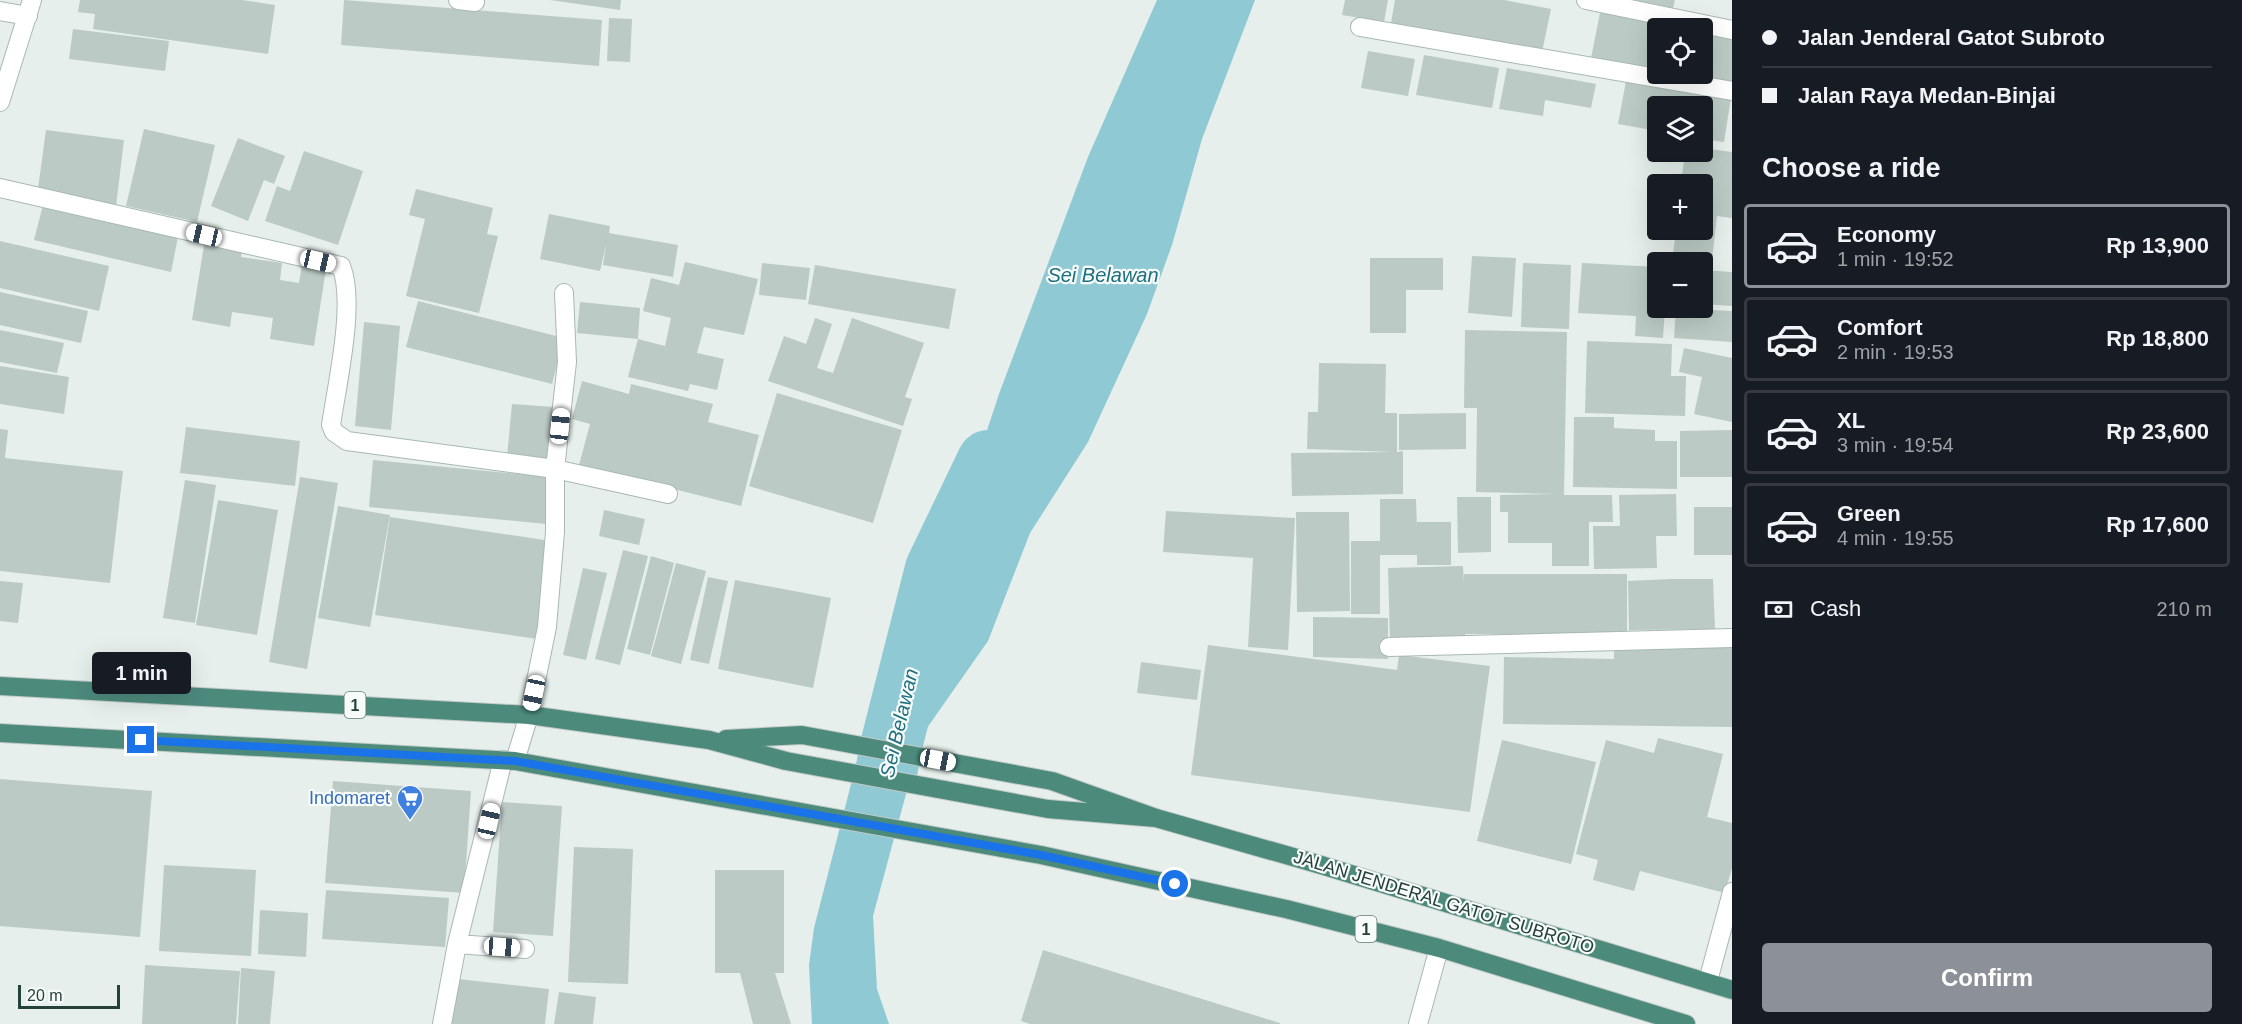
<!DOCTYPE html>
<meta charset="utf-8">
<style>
body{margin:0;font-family:Arial,sans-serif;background:#242831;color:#f1f3f6;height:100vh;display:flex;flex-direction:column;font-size:22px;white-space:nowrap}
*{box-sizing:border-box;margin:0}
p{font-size:20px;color:#9ea1a6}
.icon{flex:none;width:33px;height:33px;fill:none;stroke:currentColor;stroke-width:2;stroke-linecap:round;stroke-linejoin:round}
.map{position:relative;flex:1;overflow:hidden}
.details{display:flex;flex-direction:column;background:#171b24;width:510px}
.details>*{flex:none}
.guide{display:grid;align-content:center;height:132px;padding:0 30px;background:#171b24}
.buttons{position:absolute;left:1647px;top:18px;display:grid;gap:12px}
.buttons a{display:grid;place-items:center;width:66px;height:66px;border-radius:6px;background:#171b24;box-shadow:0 6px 24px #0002;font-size:30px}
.scale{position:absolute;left:18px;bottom:15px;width:102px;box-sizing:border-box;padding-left:6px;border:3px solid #24423a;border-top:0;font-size:16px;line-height:21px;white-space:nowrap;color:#24423a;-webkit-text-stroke:4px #f7fbf9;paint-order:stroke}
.end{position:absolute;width:27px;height:27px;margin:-14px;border:8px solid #1a73e8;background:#fff;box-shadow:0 0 0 3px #fff}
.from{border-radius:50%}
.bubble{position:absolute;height:42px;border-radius:6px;background:#171b24;box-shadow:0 6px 24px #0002;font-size:20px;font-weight:800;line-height:42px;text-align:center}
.car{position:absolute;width:18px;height:36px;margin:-18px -9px;border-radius:8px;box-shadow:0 0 4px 2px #0007;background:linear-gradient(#fff 24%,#345 0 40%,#fff 0 76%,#345 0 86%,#fff 0)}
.guide b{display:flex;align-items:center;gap:21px;height:57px;font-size:22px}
.guide b+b{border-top:2px solid #363941}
.guide i{width:15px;height:15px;background:#f1f3f6}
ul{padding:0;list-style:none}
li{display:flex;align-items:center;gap:18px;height:84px;margin:0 12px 9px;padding:0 18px;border:3px solid #363941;border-radius:6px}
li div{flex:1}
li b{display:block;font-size:22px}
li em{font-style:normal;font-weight:800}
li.active{border-color:#8c9099}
li>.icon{width:54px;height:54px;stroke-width:1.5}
h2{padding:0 30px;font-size:27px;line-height:72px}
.pay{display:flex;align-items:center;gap:15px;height:66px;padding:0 30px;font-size:22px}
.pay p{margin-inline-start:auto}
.primary-button{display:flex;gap:12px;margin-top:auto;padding:12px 30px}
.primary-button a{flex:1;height:69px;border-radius:6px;background:#8c9099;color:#fff;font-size:24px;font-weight:800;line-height:69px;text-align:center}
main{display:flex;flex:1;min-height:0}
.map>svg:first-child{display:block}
.water{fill:#8ec9d4}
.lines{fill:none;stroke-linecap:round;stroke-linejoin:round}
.river{stroke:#8ec9d4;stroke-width:62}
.building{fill:#bbcac4}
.minor-casing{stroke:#a8b8b2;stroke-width:20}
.tertiary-casing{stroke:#a8b8b2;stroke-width:20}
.trunk-casing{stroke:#c2cac8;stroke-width:20}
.minor{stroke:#fff;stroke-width:18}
.tertiary{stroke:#fff;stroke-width:18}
.trunk{stroke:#4c8a7c;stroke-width:18}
.route{stroke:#1a73e8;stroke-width:8}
.labels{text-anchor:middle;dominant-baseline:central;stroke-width:4.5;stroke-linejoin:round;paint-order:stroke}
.shield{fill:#f7fbf9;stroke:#637a73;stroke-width:1.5}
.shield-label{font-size:16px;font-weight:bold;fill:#24423a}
.shop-label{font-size:18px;fill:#366cbe;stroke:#f7fbf9;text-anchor:end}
.street-label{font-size:18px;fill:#24423a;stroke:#f7fbf9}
.water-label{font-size:20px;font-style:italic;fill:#1c6f80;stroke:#f7fbf9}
</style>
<main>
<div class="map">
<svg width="1732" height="1024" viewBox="0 0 1732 1024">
<rect width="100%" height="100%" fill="#e6efeb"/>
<path class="water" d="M 1157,0 L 1255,0 L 1202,139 L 1172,245 L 1147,314 L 1088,442 L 1030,533 L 988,641 L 922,735 L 873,916 L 877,989 L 889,1024 L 812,1024 L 809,965 L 814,928 L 866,726 L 920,671 L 948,549 L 999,394 L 1088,157 Z"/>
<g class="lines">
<path class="river" d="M 887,768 L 891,746 L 936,569 L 988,461"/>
</g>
<path class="building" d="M 80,0 L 242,0 L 275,5 L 268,54 L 93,29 L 95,14 L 78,12 Z
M 344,0 L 602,20 L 599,66 L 341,45 Z
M 550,0 L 621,0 L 620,10 Z
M 1345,0 L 1388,0 L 1384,22 L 1342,15 Z
M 1395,0 L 1504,0 L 1551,9 L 1542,52 L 1391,23 Z
M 1631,0 L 1675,0 L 1673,8 Z
M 1600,13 L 1678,27 L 1658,28 L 1658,70 L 1591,58 Z
M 609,18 L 632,19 L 630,62 L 607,61 Z
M 73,29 L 169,41 L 165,71 L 69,59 Z
M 1702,32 L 1732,38 L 1732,84 L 1682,74 L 1702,74 Z
M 1368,51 L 1415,59 L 1408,96 L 1361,88 Z
M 1424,55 L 1499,68 L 1492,108 L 1416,95 Z
M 1507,68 L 1596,84 L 1591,108 L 1545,100 L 1543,116 L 1499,109 Z
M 1626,81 L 1731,98 L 1724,142 L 1702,139 L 1702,106 L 1658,106 L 1658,131 L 1618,124 Z
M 144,129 L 215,145 L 197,222 L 126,206 Z
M 46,130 L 124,140 L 116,206 L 37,196 Z
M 238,138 L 285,156 L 274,184 L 264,180 L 248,221 L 211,206 Z
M 1702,148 L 1732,152 L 1732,218 L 1717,216 L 1711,268 L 1702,267 L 1702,262 L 1672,262 L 1676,230 L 1702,230 L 1702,184 L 1681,184 L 1685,152 L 1702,152 Z
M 304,151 L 363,171 L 338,245 L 265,221 L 277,186 L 290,191 Z
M 416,189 L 493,208 L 487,234 L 498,236 L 479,313 L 406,296 L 425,219 L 409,215 Z
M 43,205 L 178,237 L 171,272 L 34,240 Z
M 549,214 L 610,226 L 609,233 L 678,245 L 673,277 L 603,265 L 606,245 L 600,271 L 540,259 Z
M 0,241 L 109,266 L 99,311 L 0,288 Z
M 204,245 L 242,252 L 241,257 L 282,263 L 280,280 L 299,283 L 302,265 L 326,269 L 314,346 L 270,339 L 273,318 L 232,312 L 230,327 L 192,320 Z
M 1472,256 L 1516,258 L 1512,317 L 1468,313 Z
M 1370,258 L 1443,258 L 1443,290 L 1406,290 L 1406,333 L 1370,333 Z
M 685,262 L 758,279 L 744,335 L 704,327 L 697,353 L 724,359 L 717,390 L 690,384 L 688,391 L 628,377 L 638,339 L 665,346 L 671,318 L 643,311 L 651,278 L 679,285 Z
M 762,263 L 810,268 L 806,300 L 759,295 Z
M 1523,263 L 1571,265 L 1569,329 L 1521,327 Z
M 1582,263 L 1658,267 L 1658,308 L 1665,308 L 1663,338 L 1635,336 L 1636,316 L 1578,313 Z
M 815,265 L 956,289 L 949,329 L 808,304 Z
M 1702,270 L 1732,272 L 1732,306 L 1702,304 Z
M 0,292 L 88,311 L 81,343 L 0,325 Z
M 418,301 L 564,338 L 552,384 L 406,347 Z
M 580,302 L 640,308 L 638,339 L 577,333 Z
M 1676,308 L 1732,311 L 1732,342 L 1674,338 Z
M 815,318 L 832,324 L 817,368 L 833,373 L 852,318 L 924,343 L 905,397 L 912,399 L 903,426 L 768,381 L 784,336 L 806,344 Z
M 364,322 L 400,326 L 391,430 L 355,426 Z
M 0,330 L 64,343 L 57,373 L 0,362 Z
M 1465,330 L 1567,332 L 1564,495 L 1612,495 L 1613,522 L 1589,522 L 1589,566 L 1552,566 L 1552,543 L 1508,543 L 1508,512 L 1500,512 L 1500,495 L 1556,494 L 1476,492 L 1477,408 L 1464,408 Z
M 1587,341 L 1672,344 L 1671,376 L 1686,376 L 1685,416 L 1585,413 Z
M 1684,348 L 1732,358 L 1732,422 L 1694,414 L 1702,377 L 1679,372 Z
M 1319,363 L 1386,364 L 1385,413 L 1397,413 L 1397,452 L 1403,451 L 1403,494 L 1292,496 L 1291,453 L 1394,452 L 1307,449 L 1308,412 L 1318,412 Z
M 0,366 L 69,377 L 64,414 L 0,404 Z
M 582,381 L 629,394 L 631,384 L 713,404 L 708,422 L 759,435 L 741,506 L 579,465 L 590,424 L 572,419 Z
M 777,393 L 902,430 L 873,523 L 749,486 Z
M 512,404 L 554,407 L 550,460 L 507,457 Z
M 1466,413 L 1466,449 L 1399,450 L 1399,414 Z
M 1574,417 L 1614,417 L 1614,428 L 1655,430 L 1655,441 L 1677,441 L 1677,489 L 1573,487 Z
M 186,427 L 300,441 L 295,486 L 180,473 Z
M 0,429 L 8,430 L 5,458 L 123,471 L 110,583 L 0,571 Z
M 1732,430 L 1732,477 L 1680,477 L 1680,431 Z
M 373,460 L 550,477 L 546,524 L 369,507 Z
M 300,477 L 338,483 L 307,669 L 269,662 Z
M 185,480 L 216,485 L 195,623 L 163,618 Z
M 1676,494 L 1677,536 L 1656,536 L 1657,568 L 1594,569 L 1593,526 L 1620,526 L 1619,495 Z
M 1457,497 L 1491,497 L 1491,552 L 1458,553 Z
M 1380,499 L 1416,499 L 1417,528 L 1417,522 L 1451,522 L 1451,565 L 1417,565 L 1417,555 L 1380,555 L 1380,614 L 1351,614 L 1351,541 L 1380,541 Z
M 218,500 L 278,510 L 257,635 L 196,625 Z
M 338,506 L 390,515 L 370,627 L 318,618 Z
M 1694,507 L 1732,507 L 1732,555 L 1694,555 Z
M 604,510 L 645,519 L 639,545 L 599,536 Z
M 1166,511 L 1295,518 L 1288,650 L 1248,647 L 1253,558 L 1163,552 Z
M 1296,512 L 1349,512 L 1350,611 L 1297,612 Z
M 390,517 L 551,541 L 537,639 L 375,615 Z
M 623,550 L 648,556 L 620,665 L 595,659 Z
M 651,556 L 674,563 L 650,655 L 627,649 Z
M 676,563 L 706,571 L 681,664 L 651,656 Z
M 1463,566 L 1464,584 L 1464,574 L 1627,574 L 1627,634 L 1465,634 L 1465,639 L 1390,641 L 1388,568 Z
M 583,568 L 607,573 L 586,660 L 563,655 Z
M 708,577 L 728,581 L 709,664 L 690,660 Z
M 1671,579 L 1713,579 L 1715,629 L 1629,630 L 1628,581 Z
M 735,580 L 831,598 L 813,688 L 718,669 Z
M 0,581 L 23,583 L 18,623 L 0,621 Z
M 1313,617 L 1388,618 L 1388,659 L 1313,657 Z
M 1614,643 L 1732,645 L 1732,727 L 1503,724 L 1504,657 L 1614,659 Z
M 1208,645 L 1397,670 L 1399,655 L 1490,666 L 1470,812 L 1191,775 Z
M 1141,662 L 1201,670 L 1197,700 L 1137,693 Z
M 1658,738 L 1723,754 L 1707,817 L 1732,823 L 1732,868 L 1725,893 L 1640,871 L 1634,891 L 1593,880 L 1598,860 L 1576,854 L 1606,740 L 1654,753 Z
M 1502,740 L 1596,762 L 1571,864 L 1477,841 Z
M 0,779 L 152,791 L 140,937 L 0,926 Z
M 333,781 L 471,791 L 464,893 L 325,883 Z
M 502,802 L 562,806 L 553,936 L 493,932 Z
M 574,847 L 633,849 L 628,984 L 568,982 Z
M 164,865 L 256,870 L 251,956 L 159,951 Z
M 715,870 L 784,870 L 784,973 L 775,973 L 791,1024 L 753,1024 L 740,973 L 715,973 Z
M 326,890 L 449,898 L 445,947 L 322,939 Z
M 260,910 L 308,913 L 306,957 L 258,954 Z
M 1043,950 L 1280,1023 L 1280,1024 L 1030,1024 L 1021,1021 Z
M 145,965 L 240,971 L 236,1024 L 142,1024 Z
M 241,968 L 275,971 L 270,1024 L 238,1024 Z
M 458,979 L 549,989 L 545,1024 L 449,1024 Z
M 559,992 L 596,997 L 593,1024 L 554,1024 Z"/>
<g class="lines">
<g class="minor-casing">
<path id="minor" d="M 458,0 L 475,2
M 1586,0 L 1732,30
M 0,11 L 28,16
M 1360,27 L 1732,91
M 0,188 L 341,266 C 356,302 337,384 331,425 L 334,432 L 347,441 L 555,469 L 668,494
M 1389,647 L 1732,638
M 515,761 L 529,715 L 547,627 L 555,532 L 555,469 L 567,362 L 564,293
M 457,944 L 525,949
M 1708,981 L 1732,892
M 442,1024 L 457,944 L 503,760
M 1418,1024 L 1439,948"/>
</g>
<g class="tertiary-casing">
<path id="tertiary" d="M 0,102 L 32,0"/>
</g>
<g class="trunk-casing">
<path id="trunk" d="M 0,686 L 529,715 L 709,740 L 786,761 L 1048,809 L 1156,818
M 0,733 L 515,761 L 1041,855 L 1286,909 L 1439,948 L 1686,1024
M 726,739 L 802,735 L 1052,781 L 1156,818 L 1321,865 L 1732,990"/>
</g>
<use href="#minor" class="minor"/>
<use href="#tertiary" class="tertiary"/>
<use href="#trunk" class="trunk"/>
</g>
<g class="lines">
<path class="route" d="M 141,740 L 515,761 L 1041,855 L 1175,884"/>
</g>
<defs>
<g id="supermarket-pin" transform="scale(1.35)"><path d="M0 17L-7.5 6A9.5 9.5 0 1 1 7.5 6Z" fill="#3f7fe0" stroke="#f7fbf9"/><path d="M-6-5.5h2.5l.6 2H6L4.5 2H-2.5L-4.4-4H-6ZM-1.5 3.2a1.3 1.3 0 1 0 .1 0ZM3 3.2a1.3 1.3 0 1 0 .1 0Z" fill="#fff"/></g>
</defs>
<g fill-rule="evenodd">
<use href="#supermarket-pin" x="410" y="798"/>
</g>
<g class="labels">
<g class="shield">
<rect x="344.5" y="692" width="21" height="26" rx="4.5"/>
<rect x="1355.5" y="916" width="21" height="26" rx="4.5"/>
</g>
<g class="shield-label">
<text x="355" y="705">1</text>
<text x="1366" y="929">1</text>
</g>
<g class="shop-label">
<text x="390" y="798">Indomaret</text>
</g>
<g class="street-label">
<text transform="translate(1444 902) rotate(17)">JALAN JENDERAL GATOT SUBROTO</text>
</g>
<g class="water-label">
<text x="1103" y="275">Sei Belawan</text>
<text transform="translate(899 723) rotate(-77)">Sei Belawan</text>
</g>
</g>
</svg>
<div class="buttons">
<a><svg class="icon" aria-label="locate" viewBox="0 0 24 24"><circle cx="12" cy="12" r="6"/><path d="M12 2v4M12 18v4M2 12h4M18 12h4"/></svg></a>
<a><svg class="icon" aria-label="layers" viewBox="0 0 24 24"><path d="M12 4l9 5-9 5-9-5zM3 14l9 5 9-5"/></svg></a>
<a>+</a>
<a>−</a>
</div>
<div class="scale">20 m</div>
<i class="end from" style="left:1175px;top:884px"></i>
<i class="end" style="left:141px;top:740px"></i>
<div class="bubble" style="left:92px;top:652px;width:99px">1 min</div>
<i class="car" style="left:204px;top:235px;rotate:283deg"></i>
<i class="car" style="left:318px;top:261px;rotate:103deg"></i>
<i class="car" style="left:560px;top:426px;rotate:6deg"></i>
<i class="car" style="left:534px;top:693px;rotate:192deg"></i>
<i class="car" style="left:938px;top:760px;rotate:101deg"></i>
<i class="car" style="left:489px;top:821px;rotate:13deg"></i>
<i class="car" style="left:502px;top:947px;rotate:94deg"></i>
</div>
<section class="details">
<div class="guide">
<b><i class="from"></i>Jalan Jenderal Gatot Subroto</b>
<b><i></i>Jalan Raya Medan-Binjai</b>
</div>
<h2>Choose a ride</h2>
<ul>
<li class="active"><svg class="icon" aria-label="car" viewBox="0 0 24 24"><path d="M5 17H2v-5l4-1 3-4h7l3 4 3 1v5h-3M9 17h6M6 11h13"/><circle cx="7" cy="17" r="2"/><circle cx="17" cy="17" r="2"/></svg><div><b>Economy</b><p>1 min · 19:52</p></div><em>Rp 13,900</em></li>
<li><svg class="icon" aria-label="car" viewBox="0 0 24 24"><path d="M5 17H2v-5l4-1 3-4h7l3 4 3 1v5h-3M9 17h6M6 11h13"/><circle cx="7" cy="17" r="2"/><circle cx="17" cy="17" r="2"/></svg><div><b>Comfort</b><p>2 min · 19:53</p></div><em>Rp 18,800</em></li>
<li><svg class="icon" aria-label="car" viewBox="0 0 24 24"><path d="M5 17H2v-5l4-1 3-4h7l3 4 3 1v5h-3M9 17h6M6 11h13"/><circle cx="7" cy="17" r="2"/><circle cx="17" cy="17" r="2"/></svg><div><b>XL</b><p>3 min · 19:54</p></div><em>Rp 23,600</em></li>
<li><svg class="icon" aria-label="car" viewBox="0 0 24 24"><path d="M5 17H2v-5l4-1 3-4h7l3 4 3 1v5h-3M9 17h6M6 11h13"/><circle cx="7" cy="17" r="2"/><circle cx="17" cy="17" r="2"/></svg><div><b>Green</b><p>4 min · 19:55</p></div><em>Rp 17,600</em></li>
</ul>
<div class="pay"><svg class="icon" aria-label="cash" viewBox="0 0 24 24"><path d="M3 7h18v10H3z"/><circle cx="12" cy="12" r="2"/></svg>Cash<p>210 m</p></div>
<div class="primary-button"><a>Confirm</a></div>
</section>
</main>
